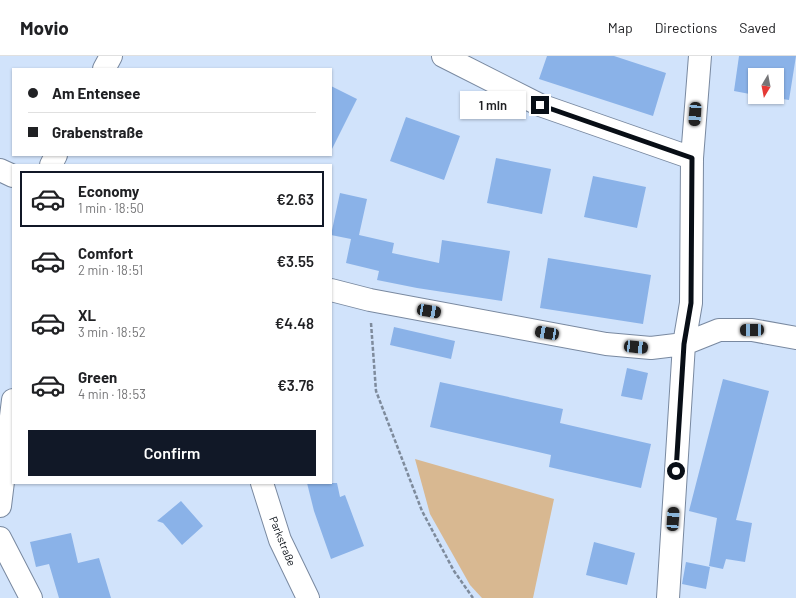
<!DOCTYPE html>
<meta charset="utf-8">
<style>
body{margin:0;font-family:Barlow,sans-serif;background:#f2f2f2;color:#202124;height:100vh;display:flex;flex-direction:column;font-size:15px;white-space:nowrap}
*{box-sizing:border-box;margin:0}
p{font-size:13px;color:#757577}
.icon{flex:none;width:22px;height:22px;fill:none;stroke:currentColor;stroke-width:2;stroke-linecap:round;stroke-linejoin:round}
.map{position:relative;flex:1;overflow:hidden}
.side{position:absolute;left:12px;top:108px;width:320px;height:320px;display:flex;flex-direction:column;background:#fff;border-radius:0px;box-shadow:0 1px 3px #0004}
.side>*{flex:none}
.banner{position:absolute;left:12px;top:12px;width:320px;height:88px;border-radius:0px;box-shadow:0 1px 3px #0004;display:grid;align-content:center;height:88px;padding:0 16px;background:#fff}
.needle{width:26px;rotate:190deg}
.tools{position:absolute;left:748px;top:12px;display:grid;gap:8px}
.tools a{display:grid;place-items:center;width:36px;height:36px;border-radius:0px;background:#fff;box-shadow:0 1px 3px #0004;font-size:20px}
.end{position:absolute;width:18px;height:18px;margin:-9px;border:5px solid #080e16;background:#fff;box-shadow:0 0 0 2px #fff}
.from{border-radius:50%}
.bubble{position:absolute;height:28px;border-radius:0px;background:#fff;box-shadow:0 1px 3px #0004;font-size:13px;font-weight:600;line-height:28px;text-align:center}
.car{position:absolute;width:12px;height:24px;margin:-12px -6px;border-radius:5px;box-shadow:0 0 3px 1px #0007;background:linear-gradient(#222 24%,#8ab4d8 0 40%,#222 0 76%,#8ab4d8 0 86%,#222 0)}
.banner b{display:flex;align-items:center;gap:14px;height:38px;font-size:15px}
.banner b+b{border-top:1px solid #e0e0e0}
.banner i{width:10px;height:10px;background:#202124}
ul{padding:7px 0 0;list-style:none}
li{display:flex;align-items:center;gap:12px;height:56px;margin:0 8px 6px;padding:0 8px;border:2px solid transparent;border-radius:0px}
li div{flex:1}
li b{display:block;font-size:15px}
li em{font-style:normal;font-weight:600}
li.on{border-color:#111827}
li>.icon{width:36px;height:36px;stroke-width:1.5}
.button{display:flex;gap:8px;margin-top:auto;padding:8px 16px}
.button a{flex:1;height:46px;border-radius:0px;background:#111827;color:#fff;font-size:16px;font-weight:600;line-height:46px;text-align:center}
header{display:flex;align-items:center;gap:24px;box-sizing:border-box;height:56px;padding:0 20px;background:#fff;border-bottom:1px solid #e0e0e0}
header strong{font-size:19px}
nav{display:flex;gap:22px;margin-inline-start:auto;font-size:14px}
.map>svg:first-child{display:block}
.green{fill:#d8b891}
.building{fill:#8ab2e8}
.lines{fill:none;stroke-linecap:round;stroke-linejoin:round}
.minor-casing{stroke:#7989a0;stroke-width:24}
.path{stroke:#7e8b9c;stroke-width:2.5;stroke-dasharray:4 2;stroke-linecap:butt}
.minor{stroke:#fff;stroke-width:22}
.route{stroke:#080e16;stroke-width:5}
.labels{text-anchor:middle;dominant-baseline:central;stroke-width:4;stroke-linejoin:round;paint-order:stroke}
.street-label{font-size:11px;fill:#080e16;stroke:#fff}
</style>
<header>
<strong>Movio</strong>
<nav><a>Map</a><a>Directions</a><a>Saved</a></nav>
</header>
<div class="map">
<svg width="796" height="542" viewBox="0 0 796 542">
<rect width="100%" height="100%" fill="#d1e3fb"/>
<path class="green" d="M 415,403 L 554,443 L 533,542 L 482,542 L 470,529 L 430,458 Z"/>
<path class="building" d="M 547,0 L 614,0 L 666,17 L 653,60 L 539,23 Z
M 739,0 L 796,0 L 789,44 L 770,41 L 777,41 L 777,19 L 755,19 L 755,39 L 734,35 Z
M 331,30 L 357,43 L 331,95 Z
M 406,61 L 460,80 L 444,124 L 390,105 Z
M 496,102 L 551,113 L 542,158 L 487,147 Z
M 593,120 L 646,131 L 637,172 L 584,161 Z
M 340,137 L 367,143 L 359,179 L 394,187 L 392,197 L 439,207 L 442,184 L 510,195 L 502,245 L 417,232 L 377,224 L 379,215 L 346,207 L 351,183 L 331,179 Z
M 548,202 L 651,219 L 643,268 L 540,252 Z
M 394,271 L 455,285 L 451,303 L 390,289 Z
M 627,312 L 648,317 L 642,344 L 621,340 Z
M 723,323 L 769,335 L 736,464 L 752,467 L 745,506 L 726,503 L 723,513 L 709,510 L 717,462 L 689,455 Z
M 440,326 L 563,353 L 560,367 L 651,388 L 641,432 L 549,411 L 551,399 L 430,371 Z
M 307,427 L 337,427 L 340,441 L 345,439 L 364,490 L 331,503 L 314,455 Z
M 181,445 L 203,470 L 182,489 L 163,467 L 157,465 Z
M 71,477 L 78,507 L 99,502 L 111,542 L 59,542 L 49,508 L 36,511 L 30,486 Z
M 594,486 L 635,497 L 627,529 L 586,519 Z
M 686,506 L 710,511 L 706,533 L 682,528 Z"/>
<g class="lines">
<g class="minor-casing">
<path id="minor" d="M 443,0 L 540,49 L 692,102
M 104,13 L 111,0
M 51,109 L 56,99
M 0,114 L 13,120
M 331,234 L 370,244 L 606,288 L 651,292 L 684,288 L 719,274 L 752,274 L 796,282
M 262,427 L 280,484 L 308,542
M 0,450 L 13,344
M 0,482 L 31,542
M 668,542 L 684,288 L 691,247 L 692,102 L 700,0"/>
</g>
<path class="path" d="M 371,267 L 376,335 L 422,455 L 454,515 L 473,542"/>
<use href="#minor" class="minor"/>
</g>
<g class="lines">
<path class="route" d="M 540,49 L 692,102 L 691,247 L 684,288 L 676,415"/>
</g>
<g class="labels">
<g class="street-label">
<text transform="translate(283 485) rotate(68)">Parkstraße</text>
</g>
</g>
</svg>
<div class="tools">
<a><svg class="needle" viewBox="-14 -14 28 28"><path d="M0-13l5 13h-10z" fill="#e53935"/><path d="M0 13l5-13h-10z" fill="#757577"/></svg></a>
</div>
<i class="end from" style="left:676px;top:415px"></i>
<i class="end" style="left:540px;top:49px"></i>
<div class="bubble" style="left:460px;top:35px;width:66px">1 min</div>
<i class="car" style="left:695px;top:58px;rotate:184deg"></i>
<i class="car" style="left:429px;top:255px;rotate:100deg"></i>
<i class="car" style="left:752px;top:274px;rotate:269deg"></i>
<i class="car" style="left:547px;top:277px;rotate:280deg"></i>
<i class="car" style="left:636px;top:291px;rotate:96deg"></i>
<i class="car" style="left:673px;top:463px;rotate:4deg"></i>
<div class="banner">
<b><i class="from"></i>Am Entensee</b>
<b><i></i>Grabenstraße</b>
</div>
<section class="side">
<ul>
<li class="on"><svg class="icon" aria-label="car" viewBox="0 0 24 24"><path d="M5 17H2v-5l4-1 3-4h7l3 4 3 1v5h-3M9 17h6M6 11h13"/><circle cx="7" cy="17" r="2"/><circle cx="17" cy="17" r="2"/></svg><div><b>Economy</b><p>1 min · 18:50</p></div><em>€2.63</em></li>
<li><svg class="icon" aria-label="car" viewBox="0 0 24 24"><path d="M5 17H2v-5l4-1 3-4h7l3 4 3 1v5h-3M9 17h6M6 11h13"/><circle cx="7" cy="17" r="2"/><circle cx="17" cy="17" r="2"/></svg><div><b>Comfort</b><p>2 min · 18:51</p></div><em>€3.55</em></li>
<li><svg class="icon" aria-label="car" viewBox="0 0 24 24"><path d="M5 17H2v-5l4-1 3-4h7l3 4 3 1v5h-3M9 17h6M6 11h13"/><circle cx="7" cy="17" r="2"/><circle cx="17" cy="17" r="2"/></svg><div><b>XL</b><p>3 min · 18:52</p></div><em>€4.48</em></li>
<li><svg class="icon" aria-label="car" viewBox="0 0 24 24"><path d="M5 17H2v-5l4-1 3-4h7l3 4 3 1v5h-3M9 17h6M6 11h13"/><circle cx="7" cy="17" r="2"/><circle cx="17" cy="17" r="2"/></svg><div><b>Green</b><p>4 min · 18:53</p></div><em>€3.76</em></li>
</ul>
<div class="button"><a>Confirm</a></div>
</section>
</div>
